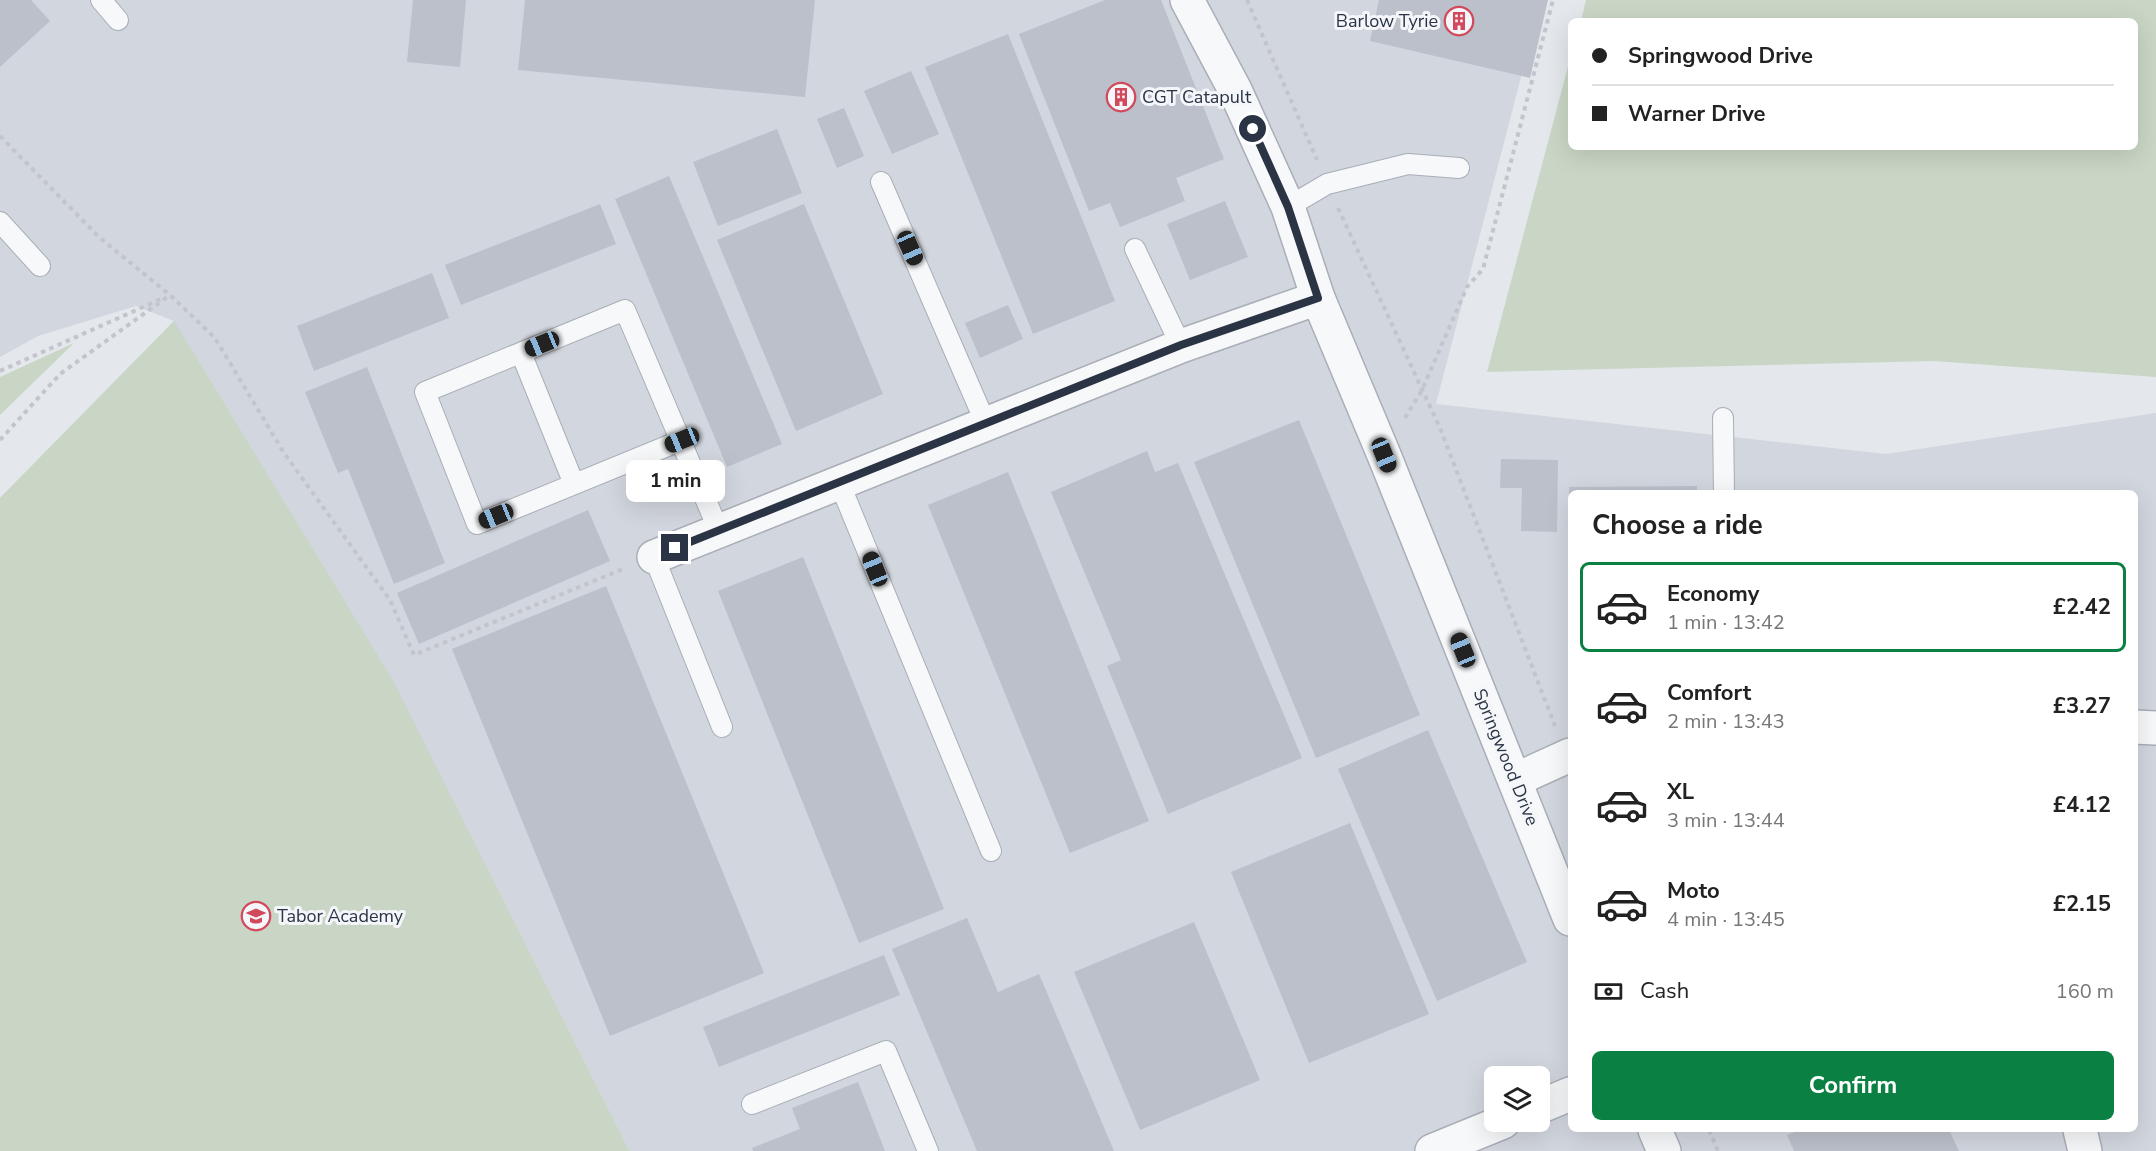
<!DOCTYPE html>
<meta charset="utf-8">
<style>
body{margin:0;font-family:"Nunito Sans",sans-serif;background:#f6f6f6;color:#222;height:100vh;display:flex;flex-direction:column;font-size:22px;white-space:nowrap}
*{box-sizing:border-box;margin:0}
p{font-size:20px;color:#767676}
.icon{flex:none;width:33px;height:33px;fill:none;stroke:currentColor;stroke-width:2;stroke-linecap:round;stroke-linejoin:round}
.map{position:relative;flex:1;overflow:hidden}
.sheet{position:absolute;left:1568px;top:490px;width:570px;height:642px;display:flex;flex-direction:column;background:#fff;border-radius:9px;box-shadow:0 6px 24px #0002}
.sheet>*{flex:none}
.top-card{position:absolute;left:1568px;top:18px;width:570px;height:132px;border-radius:9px;box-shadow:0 6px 24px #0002;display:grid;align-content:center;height:132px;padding:0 24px;background:#fff}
.tools{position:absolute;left:1484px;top:1066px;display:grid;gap:12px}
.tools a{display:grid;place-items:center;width:66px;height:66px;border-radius:9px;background:#fff;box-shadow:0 6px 24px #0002;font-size:30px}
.end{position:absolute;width:27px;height:27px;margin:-14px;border:8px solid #2b3445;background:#fff;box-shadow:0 0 0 3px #fff}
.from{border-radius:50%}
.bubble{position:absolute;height:42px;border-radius:9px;background:#fff;box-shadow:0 6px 24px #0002;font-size:20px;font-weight:700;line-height:42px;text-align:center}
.car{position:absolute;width:18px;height:36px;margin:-18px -9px;border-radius:8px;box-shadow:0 0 4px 2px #0007;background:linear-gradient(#222 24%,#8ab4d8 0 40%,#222 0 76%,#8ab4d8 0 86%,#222 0)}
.top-card b{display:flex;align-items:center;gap:21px;height:57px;font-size:22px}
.top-card b+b{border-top:2px solid #e0e0e0}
.top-card i{width:15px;height:15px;background:#222}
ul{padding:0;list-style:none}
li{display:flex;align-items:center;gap:18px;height:90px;margin:0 12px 9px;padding:0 12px;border:3px solid transparent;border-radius:9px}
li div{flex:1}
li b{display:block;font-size:22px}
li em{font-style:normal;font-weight:700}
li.selected{border-color:#0b8043}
li>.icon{width:54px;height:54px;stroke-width:1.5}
h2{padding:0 24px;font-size:27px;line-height:72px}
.pay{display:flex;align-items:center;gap:15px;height:66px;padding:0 24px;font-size:22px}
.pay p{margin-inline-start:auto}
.button{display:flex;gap:12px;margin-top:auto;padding:12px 24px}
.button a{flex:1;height:69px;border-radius:9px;background:#0b8043;color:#fff;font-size:24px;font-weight:700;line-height:69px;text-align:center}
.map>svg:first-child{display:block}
.built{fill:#d2d6de;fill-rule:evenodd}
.green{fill:#c9d6c5}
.building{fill:#bbc0ca}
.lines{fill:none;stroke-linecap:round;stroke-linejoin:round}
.service-casing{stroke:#a9aeb7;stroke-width:22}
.minor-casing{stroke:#a9aeb7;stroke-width:36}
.tertiary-casing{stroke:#a9aeb7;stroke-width:36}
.path{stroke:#c2c5cb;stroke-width:4;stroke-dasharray:4.5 4.5;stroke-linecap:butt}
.service{stroke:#f7f8fa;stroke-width:20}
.minor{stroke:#f7f8fa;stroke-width:33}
.tertiary{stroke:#f7f8fa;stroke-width:33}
.route{stroke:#2b3445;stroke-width:8}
.labels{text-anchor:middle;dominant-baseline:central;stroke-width:6;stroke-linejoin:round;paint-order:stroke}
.poi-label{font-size:18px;fill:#2b3445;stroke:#f4f6f9;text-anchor:start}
.street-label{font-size:18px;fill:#2b3445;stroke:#f4f6f9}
</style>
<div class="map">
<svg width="2156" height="1151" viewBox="0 0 2156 1151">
<rect width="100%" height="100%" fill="#e4e7ec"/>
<path class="built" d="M 0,0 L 1541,0 L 1436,404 L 1886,454 L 2156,413 L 2156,1151 L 0,1151 L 0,498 L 174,321 L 136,306 L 38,336 L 0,357 ZM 1570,494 L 2134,494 L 2134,1130 L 1570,1130 ZM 1494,1077 L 1539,1077 L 1539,1122 L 1494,1122 Z"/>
<path class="green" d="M 1586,0 L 2156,0 L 2156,377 L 1934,361 L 1487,372 L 1570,59 L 1570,147 L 2134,147 L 2134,21 L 1581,21 Z
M 174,321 L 394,682 L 629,1151 L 0,1151 L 0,498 Z
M 74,343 L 0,415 L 0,377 Z"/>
<path class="building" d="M 0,0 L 31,0 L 50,21 L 0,67 Z
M 413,0 L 466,0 L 460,67 L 407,62 Z
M 525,0 L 815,0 L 805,97 L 518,70 Z
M 1105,0 L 1161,0 L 1224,159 L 1176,178 L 1185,201 L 1120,227 L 1110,203 L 1089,211 L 1019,34 Z
M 1379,0 L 1548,0 L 1530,78 L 1370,41 Z
M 1008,34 L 1115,301 L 1033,334 L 925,67 Z
M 911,71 L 939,134 L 892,154 L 864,91 Z
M 844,108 L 864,156 L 837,168 L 817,119 Z
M 777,129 L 802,193 L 718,226 L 693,162 Z
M 669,176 L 782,444 L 727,467 L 615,199 Z
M 1225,201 L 1248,257 L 1190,280 L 1167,224 Z
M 600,204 L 616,244 L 461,305 L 445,265 Z
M 804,204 L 883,394 L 796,431 L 717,240 Z
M 432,273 L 449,318 L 314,371 L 297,326 Z
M 1008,305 L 1023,339 L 980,358 L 965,323 Z
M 367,367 L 445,563 L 394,584 L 348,469 L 338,473 L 305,392 Z
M 1299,420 L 1420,715 L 1316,758 L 1194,462 Z
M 1147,451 L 1155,472 L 1178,463 L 1302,758 L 1168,814 L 1107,666 L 1121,660 L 1051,492 Z
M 1501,459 L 1558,460 L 1557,532 L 1521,531 L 1522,488 L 1500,488 Z
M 1008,472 L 1149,821 L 1070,853 L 928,505 Z
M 1697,486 L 1697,494 L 1569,494 L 1569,487 Z
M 588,510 L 610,561 L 419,644 L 397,593 Z
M 803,557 L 944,909 L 859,943 L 718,591 Z
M 606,586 L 764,973 L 610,1036 L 452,649 Z
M 1428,730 L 1527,962 L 1437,1001 L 1338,769 Z
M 1350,823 L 1429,1014 L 1309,1063 L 1231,872 Z
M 967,918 L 998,992 L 1039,974 L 1114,1151 L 977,1151 L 892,949 Z
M 1194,922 L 1260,1080 L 1140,1130 L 1074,972 Z
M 884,955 L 900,995 L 719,1067 L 703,1027 Z
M 858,1082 L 885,1151 L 753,1151 L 752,1148 L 800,1129 L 792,1108 Z
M 1800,1130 L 1949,1130 L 1959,1151 L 1794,1151 L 1787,1135 Z"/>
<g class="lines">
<g class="service-casing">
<path id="service" d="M 101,0 L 118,20
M 881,182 L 986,424
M 1288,207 L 1327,184 L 1408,164 L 1459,168
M 0,222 L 40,266
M 1135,249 L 1181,346
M 521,353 L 574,484
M 1723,418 L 1724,494
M 682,440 L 477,524 L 425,392 L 625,310 L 719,531
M 839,482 L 991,851
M 654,557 L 722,727
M 752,1104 L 886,1051 L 928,1151"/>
</g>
<g class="minor-casing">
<path id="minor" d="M 654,557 L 1181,346 L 1318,298
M 2134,727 L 2156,728
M 1515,780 L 1570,755
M 1539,1107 L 1570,1094
M 2080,1130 L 2085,1151
M 1432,1151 L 1503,1122"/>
</g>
<g class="tertiary-casing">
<path id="tertiary" d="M 1187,0 L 1235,90 L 1288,207 L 1318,298 L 1384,455 L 1570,919
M 1655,1130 L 1664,1151"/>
</g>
<path class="path" d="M 1247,0 L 1317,160
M 0,136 L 100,238 L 170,295 L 215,338 L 284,453 L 390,600 L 414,655 L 623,569
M 1338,208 L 1440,428 L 1555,726
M 0,371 L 161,299
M 1405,418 L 1422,390 L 1467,287 L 1483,269 L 1553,0
M 0,440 L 60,374 L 170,295
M 1709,1130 L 1718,1151"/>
<use href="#service" class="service"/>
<use href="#minor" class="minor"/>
<use href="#tertiary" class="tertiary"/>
</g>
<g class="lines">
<path class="route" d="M 675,548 L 1181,345 L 1318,298 L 1288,207 L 1253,129"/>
</g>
<defs>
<g id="building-ring" transform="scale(1.5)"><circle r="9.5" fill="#f4f6f9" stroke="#d1495b" stroke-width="1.5"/><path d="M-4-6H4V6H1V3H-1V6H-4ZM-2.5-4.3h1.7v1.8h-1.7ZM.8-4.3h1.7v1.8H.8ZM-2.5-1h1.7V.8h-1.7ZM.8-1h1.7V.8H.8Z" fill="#d1495b"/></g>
<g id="school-ring" transform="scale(1.5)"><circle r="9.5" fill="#f4f6f9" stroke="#d1495b" stroke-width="1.5"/><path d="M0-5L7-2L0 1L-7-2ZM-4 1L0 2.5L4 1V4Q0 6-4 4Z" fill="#d1495b"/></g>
</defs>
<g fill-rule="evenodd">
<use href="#building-ring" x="1459" y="21"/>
<use href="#building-ring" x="1121" y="97"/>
<use href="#school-ring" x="256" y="916"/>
</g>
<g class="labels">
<g class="poi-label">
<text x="1438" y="21" text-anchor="end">Barlow Tyrie</text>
<text x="1142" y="97">CGT Catapult</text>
<text x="277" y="916">Tabor Academy</text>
</g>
<g class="street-label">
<text transform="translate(1506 757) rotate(68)">Springwood Drive</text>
</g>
</g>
</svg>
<div class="tools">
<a><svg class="icon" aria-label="layers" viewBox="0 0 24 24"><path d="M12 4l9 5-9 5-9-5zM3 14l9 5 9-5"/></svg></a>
</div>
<i class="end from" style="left:1253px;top:129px"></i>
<i class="end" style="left:675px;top:548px"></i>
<div class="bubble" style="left:626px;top:460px;width:99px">1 min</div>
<i class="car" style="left:910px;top:248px;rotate:156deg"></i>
<i class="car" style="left:542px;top:344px;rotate:248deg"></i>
<i class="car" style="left:682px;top:440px;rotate:248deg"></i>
<i class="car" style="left:1384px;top:455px;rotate:158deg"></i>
<i class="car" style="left:496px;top:516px;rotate:248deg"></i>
<i class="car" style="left:875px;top:569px;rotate:338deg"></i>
<i class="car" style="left:1463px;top:650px;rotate:338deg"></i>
<div class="top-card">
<b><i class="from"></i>Springwood Drive</b>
<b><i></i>Warner Drive</b>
</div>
<section class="sheet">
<h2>Choose a ride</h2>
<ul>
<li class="selected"><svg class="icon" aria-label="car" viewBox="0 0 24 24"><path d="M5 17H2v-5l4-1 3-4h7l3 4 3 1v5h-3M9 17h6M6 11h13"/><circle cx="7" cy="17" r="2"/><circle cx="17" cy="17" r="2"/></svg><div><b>Economy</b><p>1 min · 13:42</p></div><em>£2.42</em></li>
<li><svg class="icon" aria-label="car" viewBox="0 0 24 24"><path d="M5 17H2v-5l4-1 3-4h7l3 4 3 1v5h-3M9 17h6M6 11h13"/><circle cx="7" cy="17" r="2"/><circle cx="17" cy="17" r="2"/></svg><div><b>Comfort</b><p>2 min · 13:43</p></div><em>£3.27</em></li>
<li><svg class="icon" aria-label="car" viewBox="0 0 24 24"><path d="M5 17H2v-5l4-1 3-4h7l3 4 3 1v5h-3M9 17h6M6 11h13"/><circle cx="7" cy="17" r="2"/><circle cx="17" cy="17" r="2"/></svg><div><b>XL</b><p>3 min · 13:44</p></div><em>£4.12</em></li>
<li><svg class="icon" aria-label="car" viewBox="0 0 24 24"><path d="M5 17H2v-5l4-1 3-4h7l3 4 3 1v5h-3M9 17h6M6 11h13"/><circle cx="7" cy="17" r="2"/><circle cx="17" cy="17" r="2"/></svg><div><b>Moto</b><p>4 min · 13:45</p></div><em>£2.15</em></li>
</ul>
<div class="pay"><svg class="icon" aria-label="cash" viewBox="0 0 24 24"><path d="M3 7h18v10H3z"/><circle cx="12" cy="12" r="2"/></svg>Cash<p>160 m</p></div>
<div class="button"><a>Confirm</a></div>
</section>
</div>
